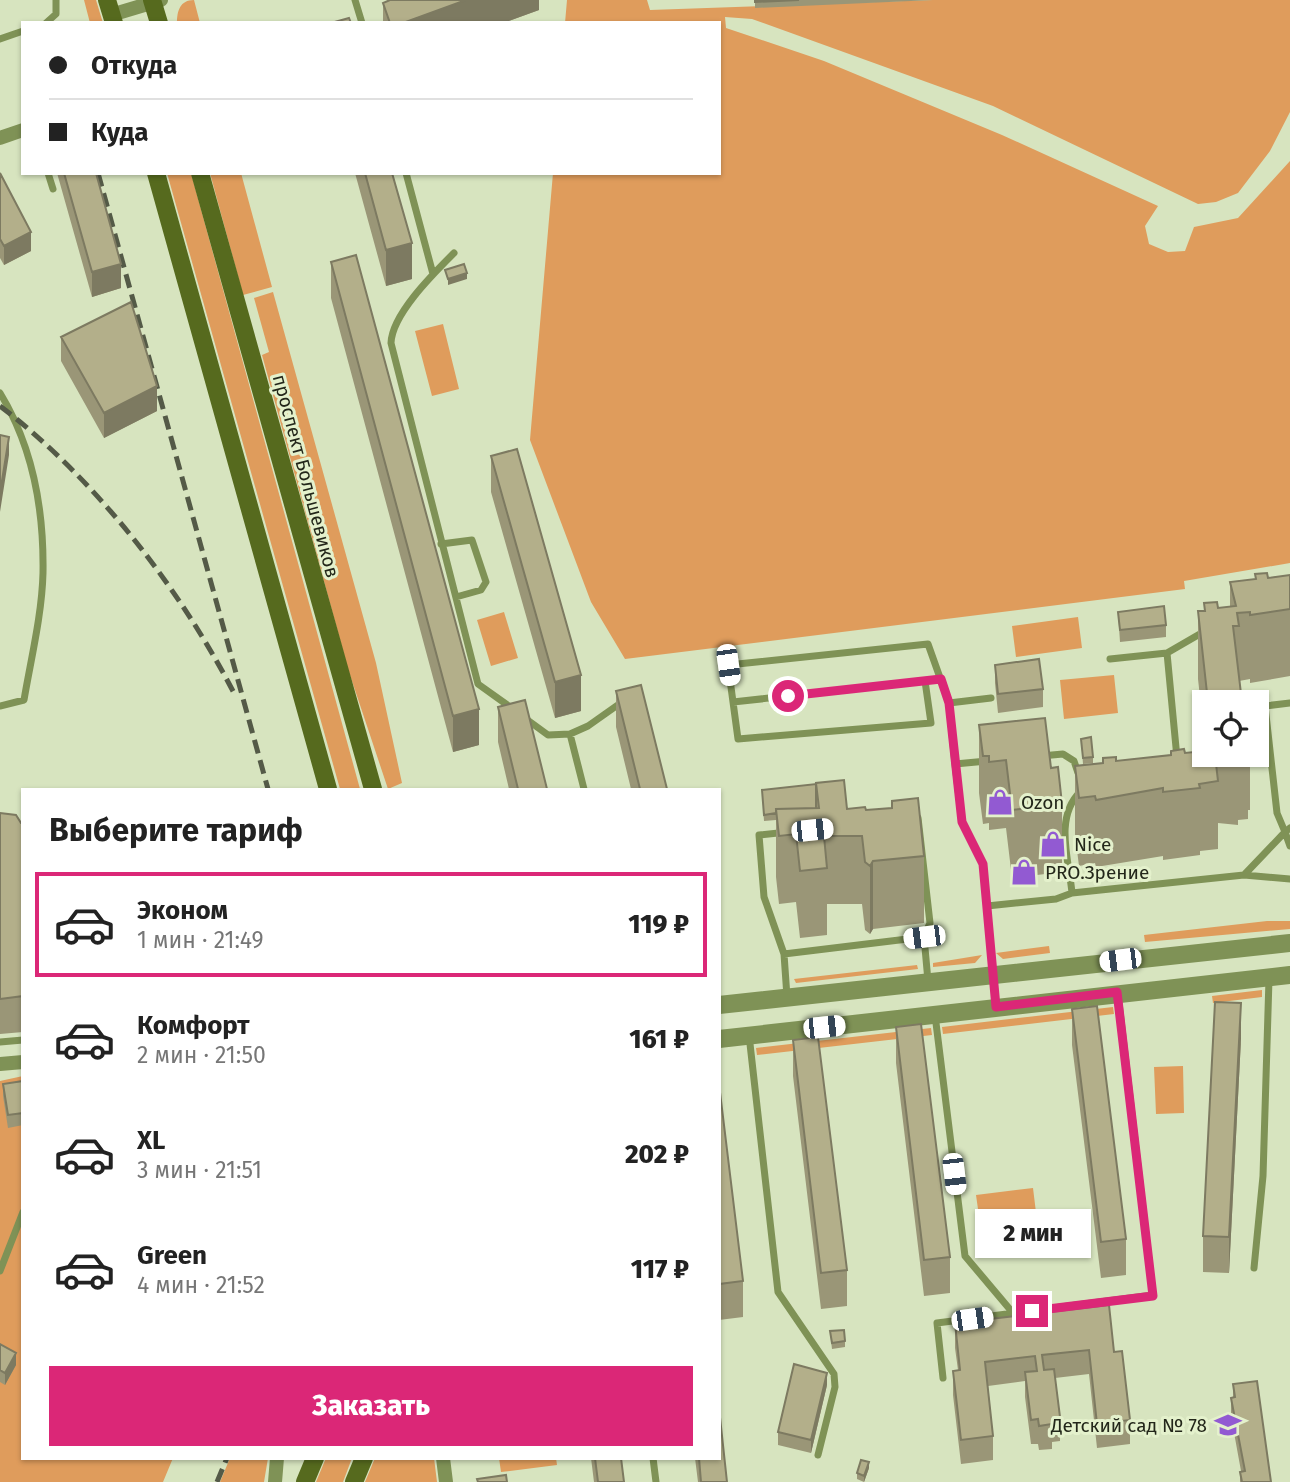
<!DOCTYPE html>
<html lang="ru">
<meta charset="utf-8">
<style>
body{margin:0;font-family:"Fira Sans",sans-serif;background:#f2f2f2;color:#222;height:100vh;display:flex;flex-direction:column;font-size:26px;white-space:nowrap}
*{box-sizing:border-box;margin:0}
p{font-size:23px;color:#767676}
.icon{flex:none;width:38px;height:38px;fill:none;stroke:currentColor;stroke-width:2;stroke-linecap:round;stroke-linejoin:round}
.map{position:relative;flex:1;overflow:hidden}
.panel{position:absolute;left:21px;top:788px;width:700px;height:672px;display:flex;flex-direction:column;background:#fff;border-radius:0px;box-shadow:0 2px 5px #0004}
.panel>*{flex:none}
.top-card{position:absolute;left:21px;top:21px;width:700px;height:154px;border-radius:0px;box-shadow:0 2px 5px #0004;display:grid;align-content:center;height:154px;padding:0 28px;background:#fff}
.fabs{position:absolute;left:1192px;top:690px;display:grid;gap:14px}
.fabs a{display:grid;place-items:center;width:77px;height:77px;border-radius:0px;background:#fff;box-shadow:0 2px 5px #0004;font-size:35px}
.end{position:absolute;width:32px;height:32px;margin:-16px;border:9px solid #db2777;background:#fff;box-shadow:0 0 0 4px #fff}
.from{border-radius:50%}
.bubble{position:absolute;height:49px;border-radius:0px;background:#fff;box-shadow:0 2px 5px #0004;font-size:23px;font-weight:800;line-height:49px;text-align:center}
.car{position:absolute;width:21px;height:42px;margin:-21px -10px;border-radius:9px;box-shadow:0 0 5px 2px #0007;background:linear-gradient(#fff 24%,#345 0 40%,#fff 0 76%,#345 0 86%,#fff 0)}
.top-card b{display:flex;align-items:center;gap:24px;height:66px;font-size:26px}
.top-card b+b{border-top:2px solid #e0e0e0}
.top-card i{width:18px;height:18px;background:#222}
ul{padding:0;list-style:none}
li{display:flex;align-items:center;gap:21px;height:105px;margin:0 14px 10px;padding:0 14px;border:4px solid transparent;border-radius:0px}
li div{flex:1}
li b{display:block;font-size:26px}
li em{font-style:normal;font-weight:800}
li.active{border-color:#db2777}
li>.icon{width:63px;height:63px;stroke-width:1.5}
h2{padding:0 28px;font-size:32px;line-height:84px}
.action{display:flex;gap:14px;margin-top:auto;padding:14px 28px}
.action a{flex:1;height:80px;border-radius:0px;background:#db2777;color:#fff;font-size:28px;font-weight:800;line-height:80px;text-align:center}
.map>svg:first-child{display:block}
.green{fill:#df9c5c}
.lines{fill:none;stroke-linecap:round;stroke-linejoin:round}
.service{stroke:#7f9256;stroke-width:7}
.minor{stroke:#7f9256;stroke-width:14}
.tertiary{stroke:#7f9256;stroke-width:18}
.secondary{stroke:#566a1e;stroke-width:18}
.rail{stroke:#545a47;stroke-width:5;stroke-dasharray:14 7;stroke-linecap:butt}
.wall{fill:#9a9677}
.shaded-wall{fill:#7d7a61}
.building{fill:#b3af8a;stroke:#7d7a61;stroke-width:2}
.route{stroke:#db2777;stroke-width:9}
.labels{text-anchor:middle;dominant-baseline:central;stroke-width:6;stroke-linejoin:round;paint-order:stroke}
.street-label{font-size:19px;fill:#23271a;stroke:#e4f1cc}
.poi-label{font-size:19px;fill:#23271a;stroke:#e4f1cc;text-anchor:start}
</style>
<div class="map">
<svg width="1290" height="1482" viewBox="0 0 1290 1482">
<rect width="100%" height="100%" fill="#d7e4bf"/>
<path class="green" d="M 84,0 L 96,0 L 103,23 L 90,23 Z
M 194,0 L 200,23 L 177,23 C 177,11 180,0 194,0 Z
M 567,0 L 647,0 L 650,10 L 933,0 L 1290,0 L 1290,112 L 1270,151 L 1238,193 L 1216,202 L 1198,204 L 993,106 L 752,19 L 725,17 L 726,28 L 824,61 L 1002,135 L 1158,206 L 1145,226 L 1149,244 L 1168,252 L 1185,251 L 1194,227 L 1238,218 L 1290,161 L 1290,563 L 1184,581 L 1185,589 L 625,659 L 591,602 L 530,440 L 553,173 L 719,173 L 719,23 L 565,23 Z
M 167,173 L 191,173 L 360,789 L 340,789 Z
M 210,173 L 241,173 L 272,287 L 243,295 Z
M 273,292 L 376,663 L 402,783 L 388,789 L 348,669 L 262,355 L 269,352 L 254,298 Z
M 443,324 L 459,389 L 432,396 L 415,331 Z
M 504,612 L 518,658 L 491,666 L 477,620 Z
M 1078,617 L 1082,648 L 1016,657 L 1012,626 Z
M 1114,675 L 1118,713 L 1064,719 L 1060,680 Z
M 1267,921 L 1290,921 L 1290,929 L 1145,942 L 1144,935 Z
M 1049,946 L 1050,953 L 1003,959 L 996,953 Z
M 982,955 L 975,963 L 933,967 L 933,963 Z
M 917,965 L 918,969 L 796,983 L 794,979 Z
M 1262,990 L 1262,997 L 1213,1003 L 1212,996 Z
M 1113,1007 L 1114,1014 L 943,1034 L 942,1027 Z
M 931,1028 L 932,1035 L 757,1055 L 756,1048 Z
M 1183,1066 L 1184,1113 L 1156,1114 L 1154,1067 Z
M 23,1076 L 23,1458 L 173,1458 L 163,1482 L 0,1482 L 0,1081 Z
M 1033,1188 L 1039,1237 L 983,1244 L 976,1195 Z
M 230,1458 L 268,1458 L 264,1482 L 220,1482 Z
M 326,1458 L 352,1458 L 343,1482 L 316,1482 Z
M 375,1458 L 434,1458 L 437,1482 L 365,1482 Z
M 499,1458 L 556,1458 L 557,1465 L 501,1472 Z"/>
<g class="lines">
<path class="service" d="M 355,0 L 362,23
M 46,23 L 56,14 L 56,0
M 0,39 L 23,31
M 48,173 L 53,189
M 406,173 L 433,274
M 454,253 C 434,273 392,314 391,343 L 478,684 L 513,709
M 0,393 C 33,447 44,510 43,573 C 42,614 31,659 24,700 L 0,706
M 441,544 L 472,540 L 486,582 L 481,590 L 456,597
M 1110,659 L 1167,653
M 941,679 L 925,681 L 931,723 L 738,739 L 728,665 L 928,644 L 949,703
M 733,702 L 925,681
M 522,716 L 548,735 L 570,734 L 584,789
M 570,734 L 588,726 L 622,702
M 1041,756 L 1063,754 L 1074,761 L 1078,773
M 1177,758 L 1167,653 L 1205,631
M 987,761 L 955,764 L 962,822 L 983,864 L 996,1007
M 955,764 L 949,703 L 991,698
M 918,818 L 930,923 L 924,937 L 784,954 L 764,897 L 759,835 Z
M 1290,828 L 1285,832 L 1290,846
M 1244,875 L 1285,832 L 1277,813 L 1265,706 L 1290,703
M 1072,893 C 1069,860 1054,818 1080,792
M 987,906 L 1056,899 L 1072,893 L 1244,875 L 1290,879
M 924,937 L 928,981
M 784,954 L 787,997
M 935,1015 L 965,1256 L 1013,1313
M 749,1035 L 778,1292 L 834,1374 L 835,1387 L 818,1455
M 0,1042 L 23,1040
M 1254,1268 L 1263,1176 L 1269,979
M 0,1271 L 23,1212
M 943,1378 L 937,1323 L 1153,1295 L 1118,994
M 653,1458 L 656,1482"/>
<path class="minor" d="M 111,15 L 161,0
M 0,138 L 23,130
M 0,1064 L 23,1062
M 443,1458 L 446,1482
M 275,1482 L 277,1458"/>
<path class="tertiary" d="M 719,1005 L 1290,943
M 719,1039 L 1290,975"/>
<path class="secondary" d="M 107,0 L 114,23
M 152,0 L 159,23
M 156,173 L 328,789
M 200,173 L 373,789
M 305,1482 L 315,1458
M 354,1482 L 364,1458"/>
<path class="rail" d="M 98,173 L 268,789
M 0,406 C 96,479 182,591 236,697
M 217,1482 L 227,1458"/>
</g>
<path class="wall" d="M 539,0 L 539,10 L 503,23 L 383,23 L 383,3 Z
M 755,0 L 933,0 L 755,8 Z
M 0,173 L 31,251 L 4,265 L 0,258 Z
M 57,173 L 96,173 L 121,288 L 92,297 Z
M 355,173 L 392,173 L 412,279 L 386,286 Z
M 331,262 L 479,745 L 453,752 L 331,298 Z
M 61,337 L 157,411 L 104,438 L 61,361 Z
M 491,456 L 581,711 L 555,718 L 491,492 Z
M 1290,575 L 1290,676 L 1250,683 L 1250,679 L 1239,681 L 1242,702 L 1204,702 L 1204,733 L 1198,679 L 1198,611 L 1204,611 L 1204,603 L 1218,608 L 1230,607 L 1230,582 Z
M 1118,612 L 1166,625 L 1166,637 L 1120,642 Z
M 995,665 L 1043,689 L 1043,707 L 998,713 L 995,683 Z
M 616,691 L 667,789 L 631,789 L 616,727 Z
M 498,707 L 547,789 L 509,789 L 498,742 Z
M 979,725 L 1051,768 L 1062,804 L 1062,872 L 1012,878 L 1006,828 L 989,830 L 989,823 L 983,824 L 979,793 Z
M 1081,739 L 1093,757 L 1093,763 L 1083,764 Z
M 1185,753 L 1250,754 L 1250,810 L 1248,810 L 1248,819 L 1238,820 L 1238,825 L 1218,823 L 1218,849 L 1200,851 L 1200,855 L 1163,860 L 1163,856 L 1096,867 L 1095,863 L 1079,866 L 1075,834 L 1075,766 Z
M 816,784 L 847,809 L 866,810 L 892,808 L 892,801 L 924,856 L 924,923 L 873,929 L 870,934 L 865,930 L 862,904 L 827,904 L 827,935 L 800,938 L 796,902 L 779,904 L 776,877 L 776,820 L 764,821 L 762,790 Z
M 0,813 L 23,823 L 23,1032 L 0,1034 Z
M 1072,1009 L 1126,1239 L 1126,1275 L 1101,1278 L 1072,1045 Z
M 896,1027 L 950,1257 L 950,1293 L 924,1296 L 896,1063 Z
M 1241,1039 L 1229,1273 L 1203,1272 L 1203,1236 Z
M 793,1040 L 847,1270 L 847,1306 L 821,1309 L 793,1076 Z
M 23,1081 L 23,1125 L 8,1128 L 3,1096 L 3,1084 Z
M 719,1084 L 743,1281 L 743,1317 L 719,1320 Z
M 955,1323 L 1114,1352 L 1130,1420 L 1130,1444 L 1097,1448 L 1089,1374 L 1055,1378 L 1060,1417 L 1060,1441 L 1052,1442 L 1052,1449 L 1039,1450 L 1038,1444 L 1031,1444 L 1025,1397 L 1025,1381 L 988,1386 L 993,1436 L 993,1460 L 961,1464 L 953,1395 L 953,1371 L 958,1370 L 955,1348 Z
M 830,1331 L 845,1341 L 845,1347 L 832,1349 Z
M 0,1344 L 16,1365 L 5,1385 L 0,1382 Z
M 1233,1384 L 1271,1482 L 1240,1482 L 1240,1472 L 1241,1471 L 1231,1416 L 1231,1398 L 1233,1397 Z
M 827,1385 L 811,1453 L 778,1445 L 778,1432 Z
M 591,1458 L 621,1458 L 624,1482 L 594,1482 Z
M 695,1458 L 719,1458 L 727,1482 L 698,1482 Z
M 869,1468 L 864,1482 L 857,1479 L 857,1473 Z"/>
<path class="shaded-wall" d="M 466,0 L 539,0 L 539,10 L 503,23 L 403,23 Z
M 31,232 L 31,251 L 4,265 L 4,246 Z
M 412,243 L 412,279 L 386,286 L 386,250 Z
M 121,264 L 121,288 L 92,297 L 92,272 Z
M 467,273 L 467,279 L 448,285 L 448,279 Z
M 157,386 L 157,411 L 104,438 L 104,413 Z
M 9,437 L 9,455 L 0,512 L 0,493 Z
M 581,675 L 581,711 L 555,718 L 555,682 Z
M 479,709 L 479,745 L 453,752 L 453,716 Z
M 873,861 L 873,929 L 870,934 L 870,866 Z
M 1241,1003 L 1241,1039 L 1229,1273 L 1229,1237 Z
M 16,1353 L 16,1365 L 5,1385 L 5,1373 Z
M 827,1373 L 827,1385 L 811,1453 L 811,1440 Z
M 869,1462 L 869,1468 L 864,1482 L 864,1476 Z"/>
<path class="building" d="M 390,0 L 466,0 L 403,23 L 390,23 L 383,3 Z
M 755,0 L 799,0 L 755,2 Z
M 349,18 L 351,23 L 331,23 Z
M 0,173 L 31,232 L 4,246 L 0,239 Z
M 64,173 L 96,173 L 121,264 L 92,272 Z
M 365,173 L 392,173 L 412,243 L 386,250 Z
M 356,255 L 479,709 L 453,716 L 331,262 Z
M 464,264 L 467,273 L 448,279 L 445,270 Z
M 131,302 L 157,386 L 104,413 L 61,337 Z
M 0,435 L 9,437 L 0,493 Z
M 517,449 L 581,675 L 555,682 L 491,456 Z
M 1267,573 L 1268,578 L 1290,575 L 1290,609 L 1250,615 L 1250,612 L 1237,613 L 1239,626 L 1233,626 L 1242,702 L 1208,702 L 1198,611 L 1205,611 L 1204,603 L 1217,602 L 1218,608 L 1236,606 L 1230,582 L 1256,579 L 1255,574 Z
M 1164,606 L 1166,625 L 1120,630 L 1118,612 Z
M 1039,659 L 1043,689 L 998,694 L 995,665 Z
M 641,685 L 667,789 L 640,789 L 616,691 Z
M 525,700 L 547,789 L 518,789 L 498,707 Z
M 1045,718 L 1051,768 L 1058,767 L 1062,804 L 1012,810 L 1006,760 L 989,762 L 989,756 L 983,756 L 979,725 Z
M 1091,737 L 1093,757 L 1083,758 L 1081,739 Z
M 1184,749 L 1185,753 L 1204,751 L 1204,754 L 1237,754 L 1238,757 L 1215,755 L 1218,781 L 1199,784 L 1200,788 L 1163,792 L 1163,788 L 1096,800 L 1095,796 L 1079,798 L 1075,766 L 1103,763 L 1103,758 L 1116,757 L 1116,761 L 1171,755 L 1171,751 Z
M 844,780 L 847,809 L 865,807 L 866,810 L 892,808 L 892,801 L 918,798 L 924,856 L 873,861 L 870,866 L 865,862 L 862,836 L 824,836 L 827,868 L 800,871 L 796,834 L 779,836 L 776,809 L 819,808 L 816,783 Z
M 816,784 L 816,808 L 776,809 L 776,813 L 764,815 L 762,790 Z
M 0,813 L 16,815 L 21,823 L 23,823 L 23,996 L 0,999 Z
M 1215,1002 L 1241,1003 L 1229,1237 L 1203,1236 Z
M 1097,1006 L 1126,1239 L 1101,1242 L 1072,1009 Z
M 921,1024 L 950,1257 L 924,1260 L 896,1027 Z
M 818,1037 L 847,1270 L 821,1273 L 793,1040 Z
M 23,1081 L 23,1113 L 8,1115 L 3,1084 Z
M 719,1084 L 743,1281 L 719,1284 Z
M 1109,1305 L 1114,1352 L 1122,1351 L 1130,1420 L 1097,1424 L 1089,1350 L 1042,1355 L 1044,1370 L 1054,1369 L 1060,1417 L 1052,1418 L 1052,1424 L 1039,1426 L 1038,1419 L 1031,1420 L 1025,1372 L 1037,1371 L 1035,1356 L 985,1362 L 993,1436 L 961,1440 L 953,1371 L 960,1370 L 955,1323 Z
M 844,1330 L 845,1341 L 832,1343 L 830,1331 Z
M 0,1344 L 16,1353 L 5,1373 L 0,1370 Z
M 794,1364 L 827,1373 L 811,1440 L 778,1432 Z
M 1257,1381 L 1271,1482 L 1242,1482 L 1240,1472 L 1245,1471 L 1231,1398 L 1235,1397 L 1233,1384 Z
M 719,1408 L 727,1482 L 701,1482 L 699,1458 L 719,1458 Z
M 595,1458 L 621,1458 L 624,1482 L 598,1482 Z
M 861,1460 L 869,1462 L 864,1476 L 857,1473 Z
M 506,1475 L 507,1482 L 478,1482 L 477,1479 Z"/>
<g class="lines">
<path class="route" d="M 788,696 L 941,679 L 949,703 L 962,822 L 983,864 L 996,1007 L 1117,992 L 1153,1296 L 1032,1311"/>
</g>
<defs>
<g id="shop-bare" transform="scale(2.1)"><path d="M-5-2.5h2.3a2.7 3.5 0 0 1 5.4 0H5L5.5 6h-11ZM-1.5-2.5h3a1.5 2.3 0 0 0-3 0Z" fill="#925ad2" stroke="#e4f1cc" stroke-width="2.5" paint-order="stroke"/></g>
<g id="school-bare" transform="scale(2.1)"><path d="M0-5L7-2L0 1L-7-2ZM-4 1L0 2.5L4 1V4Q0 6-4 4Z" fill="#925ad2" stroke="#e4f1cc" stroke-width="2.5" paint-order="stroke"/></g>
</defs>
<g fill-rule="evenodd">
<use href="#shop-bare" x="1000" y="802"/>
<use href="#shop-bare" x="1053" y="844"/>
<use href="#shop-bare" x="1024" y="872"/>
<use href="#school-bare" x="1228" y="1425"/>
</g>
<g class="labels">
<g class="street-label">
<text transform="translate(306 476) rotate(75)">проспект Большевиков</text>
</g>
<g class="poi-label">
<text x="1021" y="802">Ozon</text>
<text x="1074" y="844">Nice</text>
<text x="1045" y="872">PRO.Зрение</text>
<text x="1207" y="1425" text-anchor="end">Детский сад № 78</text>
</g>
</g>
</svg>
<div class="fabs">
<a><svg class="icon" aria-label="locate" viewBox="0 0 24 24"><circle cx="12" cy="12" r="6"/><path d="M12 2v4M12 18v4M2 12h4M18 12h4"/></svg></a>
</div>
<i class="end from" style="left:788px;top:696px"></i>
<i class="end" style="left:1032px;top:1311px"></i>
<div class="bubble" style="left:975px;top:1209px;width:116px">2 мин</div>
<i class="car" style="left:728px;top:665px;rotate:172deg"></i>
<i class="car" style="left:812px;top:830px;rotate:84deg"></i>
<i class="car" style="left:924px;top:937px;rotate:263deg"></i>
<i class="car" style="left:1120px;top:960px;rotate:263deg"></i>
<i class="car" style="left:824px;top:1027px;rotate:84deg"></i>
<i class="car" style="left:954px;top:1174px;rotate:173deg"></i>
<i class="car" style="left:972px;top:1319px;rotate:82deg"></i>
<div class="top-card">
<b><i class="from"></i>Откуда</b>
<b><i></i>Куда</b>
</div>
<section class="panel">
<h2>Выберите тариф</h2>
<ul>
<li class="active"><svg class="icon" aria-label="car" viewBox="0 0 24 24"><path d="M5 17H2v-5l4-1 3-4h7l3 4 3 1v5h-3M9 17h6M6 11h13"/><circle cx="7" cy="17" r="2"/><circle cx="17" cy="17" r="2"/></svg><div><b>Эконом</b><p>1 мин · 21:49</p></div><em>119 ₽</em></li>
<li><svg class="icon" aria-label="car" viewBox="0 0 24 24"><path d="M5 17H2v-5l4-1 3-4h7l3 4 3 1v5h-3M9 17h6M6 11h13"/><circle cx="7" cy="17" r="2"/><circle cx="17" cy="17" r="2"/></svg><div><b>Комфорт</b><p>2 мин · 21:50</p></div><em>161 ₽</em></li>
<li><svg class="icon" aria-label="car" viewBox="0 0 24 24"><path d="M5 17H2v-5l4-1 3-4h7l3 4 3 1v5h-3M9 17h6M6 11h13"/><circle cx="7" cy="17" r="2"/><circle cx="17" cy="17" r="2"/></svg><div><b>XL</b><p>3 мин · 21:51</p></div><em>202 ₽</em></li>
<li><svg class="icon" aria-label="car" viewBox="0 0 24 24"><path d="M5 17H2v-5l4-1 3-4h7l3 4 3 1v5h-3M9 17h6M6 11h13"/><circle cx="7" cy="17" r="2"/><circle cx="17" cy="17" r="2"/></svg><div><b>Green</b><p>4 мин · 21:52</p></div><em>117 ₽</em></li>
</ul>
<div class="action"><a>Заказать</a></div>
</section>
</div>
